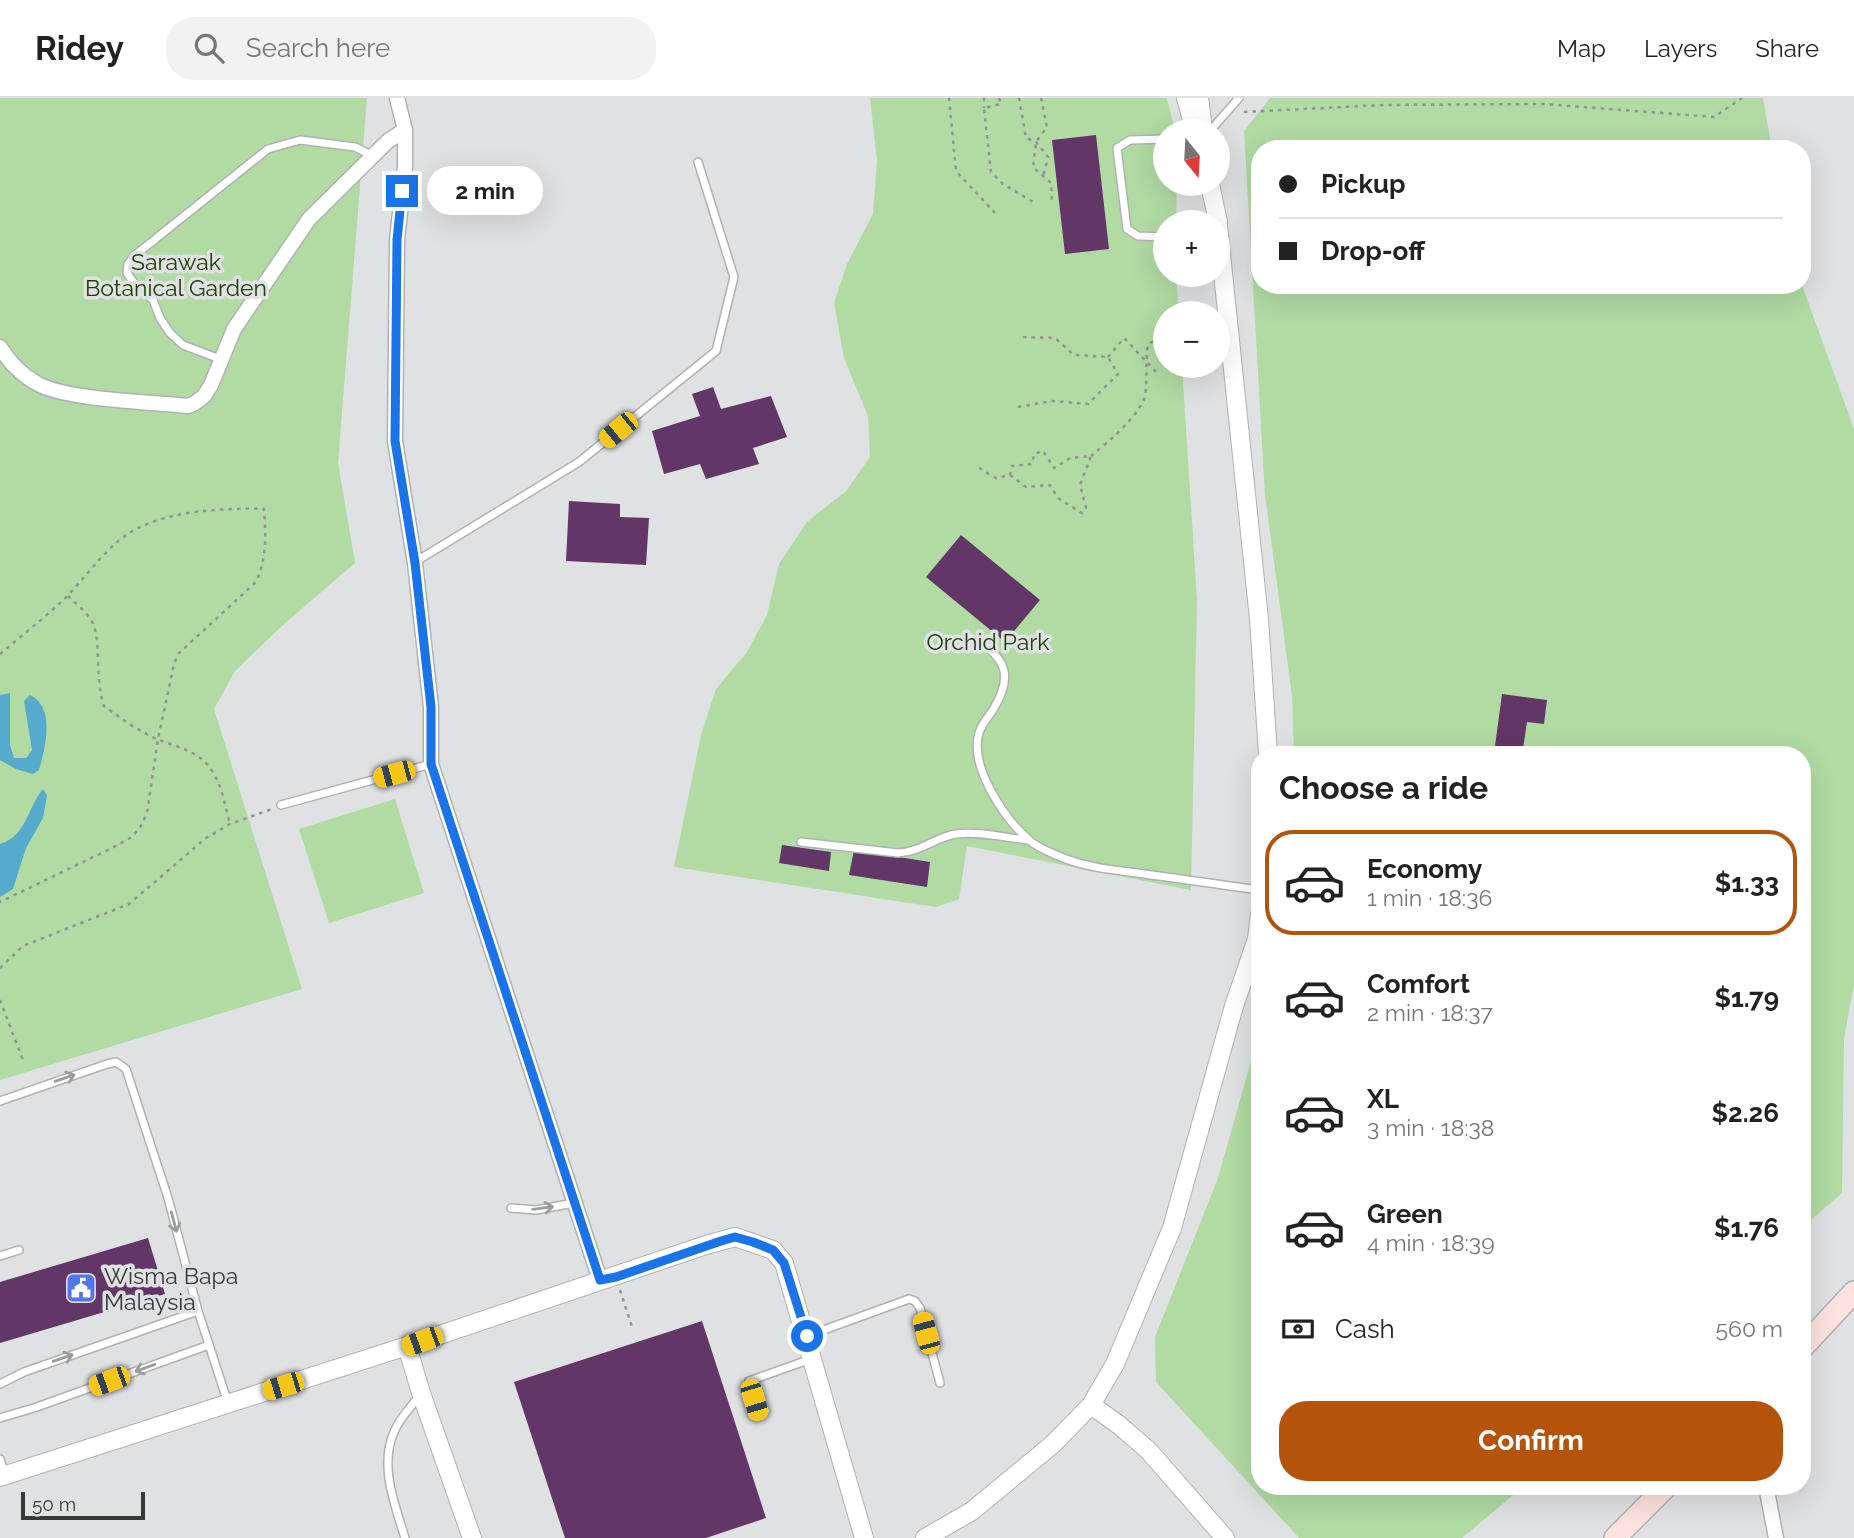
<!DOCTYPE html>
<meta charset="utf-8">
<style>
body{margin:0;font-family:Raleway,sans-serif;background:#f2f2f2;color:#222;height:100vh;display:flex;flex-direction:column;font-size:26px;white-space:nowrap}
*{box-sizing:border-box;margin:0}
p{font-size:23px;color:#767676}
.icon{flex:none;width:38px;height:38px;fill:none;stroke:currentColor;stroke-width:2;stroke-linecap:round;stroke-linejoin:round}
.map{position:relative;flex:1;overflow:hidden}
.side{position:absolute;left:1251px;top:648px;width:560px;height:749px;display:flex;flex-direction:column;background:#fff;border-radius:28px;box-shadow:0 7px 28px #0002}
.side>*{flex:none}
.top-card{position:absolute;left:1251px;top:42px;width:560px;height:154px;border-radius:28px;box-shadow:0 7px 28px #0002;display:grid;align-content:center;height:154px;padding:0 28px;background:#fff}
.needle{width:46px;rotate:162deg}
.tools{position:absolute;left:1153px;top:21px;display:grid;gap:14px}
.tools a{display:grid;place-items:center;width:77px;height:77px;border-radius:50%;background:#fff;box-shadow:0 7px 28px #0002;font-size:35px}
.scale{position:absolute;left:21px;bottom:18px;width:124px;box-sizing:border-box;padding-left:7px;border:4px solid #373838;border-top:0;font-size:19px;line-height:24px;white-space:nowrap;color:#373838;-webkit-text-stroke:5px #e0e1e3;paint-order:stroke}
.end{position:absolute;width:32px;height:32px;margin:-16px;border:9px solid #1a73e8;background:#fff;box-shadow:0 0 0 4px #fff}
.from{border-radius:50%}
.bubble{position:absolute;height:49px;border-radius:24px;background:#fff;box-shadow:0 7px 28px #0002;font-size:23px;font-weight:700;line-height:49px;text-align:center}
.car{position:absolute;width:21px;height:42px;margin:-21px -10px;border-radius:9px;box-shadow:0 0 5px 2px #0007;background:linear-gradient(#f5c518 24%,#345 0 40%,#f5c518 0 76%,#345 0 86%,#f5c518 0)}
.top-card b{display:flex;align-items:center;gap:24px;height:66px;font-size:26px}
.top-card b+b{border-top:2px solid #e0e0e0}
.top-card i{width:18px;height:18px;background:#222}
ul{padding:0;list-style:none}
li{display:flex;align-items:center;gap:21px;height:105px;margin:0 14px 10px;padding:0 14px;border:4px solid transparent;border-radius:28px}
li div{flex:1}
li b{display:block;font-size:26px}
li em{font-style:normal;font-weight:700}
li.active{border-color:#b45309}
li>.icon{width:63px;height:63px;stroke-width:1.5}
h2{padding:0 28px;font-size:32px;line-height:84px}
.pay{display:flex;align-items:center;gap:18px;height:77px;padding:0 28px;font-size:26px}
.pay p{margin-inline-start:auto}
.action{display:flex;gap:14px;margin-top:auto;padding:14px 28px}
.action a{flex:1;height:80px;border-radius:28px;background:#b45309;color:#fff;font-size:28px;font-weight:700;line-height:80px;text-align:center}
header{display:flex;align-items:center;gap:42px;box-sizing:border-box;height:98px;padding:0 35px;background:#fff;border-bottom:2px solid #e0e0e0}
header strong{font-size:33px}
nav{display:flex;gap:38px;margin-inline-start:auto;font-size:24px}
.search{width:490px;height:63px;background:#f2f2f2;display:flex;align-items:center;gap:18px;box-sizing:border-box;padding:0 24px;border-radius:28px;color:#767676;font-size:26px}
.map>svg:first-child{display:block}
.green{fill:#b1dba3}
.water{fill:#56aacb}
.building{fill:#623666}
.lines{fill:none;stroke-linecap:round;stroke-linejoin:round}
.service-casing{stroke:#afb1b2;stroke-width:10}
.minor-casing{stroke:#afb1b2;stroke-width:17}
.tertiary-casing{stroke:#afb1b2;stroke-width:20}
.secondary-casing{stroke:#afb1b2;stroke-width:24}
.path{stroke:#929395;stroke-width:2.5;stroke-dasharray:3.5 5;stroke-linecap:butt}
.service{stroke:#fff;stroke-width:7}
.minor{stroke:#fff;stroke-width:14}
.tertiary{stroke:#fff;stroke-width:18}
.secondary{stroke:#fde2df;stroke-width:21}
.oneway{stroke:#9b9c9c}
.route{stroke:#1a73e8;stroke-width:9}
.labels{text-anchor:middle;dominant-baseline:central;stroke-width:7;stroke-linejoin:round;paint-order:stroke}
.park-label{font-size:23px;fill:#184102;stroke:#e0e1e3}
.poi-label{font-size:23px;fill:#373838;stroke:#e0e1e3;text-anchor:start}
</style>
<header>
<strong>Ridey</strong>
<div class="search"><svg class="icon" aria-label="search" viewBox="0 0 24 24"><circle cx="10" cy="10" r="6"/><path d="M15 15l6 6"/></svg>Search here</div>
<nav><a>Map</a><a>Layers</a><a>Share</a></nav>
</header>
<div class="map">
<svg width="1854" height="1440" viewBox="0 0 1854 1440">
<rect width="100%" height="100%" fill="#e0e1e3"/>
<path class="green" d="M 0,0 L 367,0 L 338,365 L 355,465 L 284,526 L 235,573 L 214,611 L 302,891 L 0,982 Z
M 870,0 L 1167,0 L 1175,33 L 1166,33 L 1166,86 L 1177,86 L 1176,124 L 1166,124 L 1166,177 L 1176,177 L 1179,215 L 1166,215 L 1166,268 L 1182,268 L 1197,502 L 1191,792 L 967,748 L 959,801 L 936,809 L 674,769 L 701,637 L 716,591 L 747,554 L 767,517 L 779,466 L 807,424 L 846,393 L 870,359 L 868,318 L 844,260 L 834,205 L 847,166 L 873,116 L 877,63 Z
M 1270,0 L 1763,0 L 1772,51 L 1260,51 L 1260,187 L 1802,187 L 1854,331 L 1854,886 L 1844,940 L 1842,1095 L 1803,1129 L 1802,656 L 1294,656 L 1292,598 L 1265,397 L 1244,33 Z
M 395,701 L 424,795 L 329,825 L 299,731 Z
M 1260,931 L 1260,1388 L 1524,1388 L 1462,1440 L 1299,1440 L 1156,1284 L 1155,1239 L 1218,1080 Z"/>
<path class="water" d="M 10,595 L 10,647 L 14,660 L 26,660 L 32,652 L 24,603 L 30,597 C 56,609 45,651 39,672 L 33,676 L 16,671 L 0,662 L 0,597 Z
M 43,691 L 47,698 L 43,720 L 26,750 L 13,791 L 0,799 L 0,746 C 27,738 27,710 43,691 Z"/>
<path class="building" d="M 1096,37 L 1109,151 L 1065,156 L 1052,42 Z
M 713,289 L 721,311 L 771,298 L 787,339 L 753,350 L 759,366 L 706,381 L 700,366 L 664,376 L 652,333 L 700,318 L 692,296 Z
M 569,403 L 620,406 L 620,419 L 649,420 L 646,467 L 566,463 Z
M 961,437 L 1040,502 L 1005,544 L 926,479 Z
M 1502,596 L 1547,602 L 1544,626 L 1527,624 L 1523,651 L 1495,648 Z
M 782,747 L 831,754 L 829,773 L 779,765 Z
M 854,752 L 930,764 L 927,789 L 849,777 Z
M 148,1140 L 165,1196 L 0,1245 L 0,1184 Z
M 702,1223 L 766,1420 L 706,1440 L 565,1440 L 514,1284 Z"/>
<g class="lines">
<g class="service-casing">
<path id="service" d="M 1210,33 L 1239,0
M 1166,41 L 1130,42 L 1117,50 L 1127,131 L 1138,138 L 1166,139
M 220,261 L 183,247 L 170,235 L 160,220 L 153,202 L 134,185 L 127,175 L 128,166 L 134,158 L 268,51 L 300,42 L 355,49 L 373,58
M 415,464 L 579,364 L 716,253 L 734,179 L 698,64
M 978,541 C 1007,563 1013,579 993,612 C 988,619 981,627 979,635 C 969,668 1004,720 1028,741 C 1036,749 1051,755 1061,759 C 1087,770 1117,772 1144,776 C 1183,781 1221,787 1260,792
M 281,707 L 431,666
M 801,744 L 898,755 C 921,754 936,739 956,736 C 979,733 1006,740 1028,742
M 0,1003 L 107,966 L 116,964 L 126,971 L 168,1100 L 198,1213 L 228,1305
M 511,1110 L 536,1112 L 574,1105
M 0,1158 L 19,1152
M 807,1238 L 909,1201 L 915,1203 L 920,1210 L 940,1285
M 0,1286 L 24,1274 L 198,1213
M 758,1317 L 749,1283 L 811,1261
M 0,1320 L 34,1310 L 209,1247
M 0,1361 L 5,1377
M 405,1440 C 395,1407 379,1368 394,1334 C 399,1321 411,1309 419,1298"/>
</g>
<g class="minor-casing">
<path id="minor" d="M 397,0 L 405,32 L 405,69 L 397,142 L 395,343 L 415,465 L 431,609 L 431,666 L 600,1182
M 0,249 C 9,264 22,277 38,286 C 67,302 152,304 188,308 L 195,305 L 204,298 L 211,287 L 234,231 L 309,121 L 388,43 L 405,32
M 1766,1388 L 1776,1440"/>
</g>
<g class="tertiary-casing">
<path id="tertiary" d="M 1186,0 L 1195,33
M 1199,0 L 1203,31
M 1210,86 L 1218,124
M 1218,127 L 1259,521 L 1268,656
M 407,1248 L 421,1295 L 472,1440
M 1091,1307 L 1119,1327 L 1149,1353 L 1225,1440
M 0,1379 L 407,1248 L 706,1147 L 735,1139 L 773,1152 L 784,1165 L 864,1440
M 925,1440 L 972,1413 L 1053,1346 L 1091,1307 L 1115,1266 L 1172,1130 L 1234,908 L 1257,841 L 1260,816"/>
</g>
<g class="secondary-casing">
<path id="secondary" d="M 1802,1250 L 1854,1194
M 1615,1440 L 1667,1388"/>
</g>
<path class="path" d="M 949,0 L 956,73 L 995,115
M 984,0 L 984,10
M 999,0 L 1001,6 L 984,10 L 991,74 L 1003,86 L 1035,105
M 1019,0 L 1026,40 L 1036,44 L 1048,59 L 1043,78
M 1041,0 L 1047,29 L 1036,44 L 1033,69 L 1051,85 L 1052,102
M 1244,14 L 1383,7 L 1544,6 L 1714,19 L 1742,0
M 1108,259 L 1124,240 L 1159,277
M 1018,309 L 1052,303 L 1088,306 L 1118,276 L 1108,259 L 1074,257 L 1055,240 L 1021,239
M 1091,358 C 1108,344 1135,322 1144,301 C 1148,292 1145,260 1148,246 L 1162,239 L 1166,241
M 979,370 L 996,380 L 1010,377 L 1026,389 L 1050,387 L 1058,400 L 1082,415 L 1086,410 L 1080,387 L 1091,358 L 1070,360 L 1054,370 L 1043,353 L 1034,356 L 1032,366 L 1012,368 L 1010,377
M 68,498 C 77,507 90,516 94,528 C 101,552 95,582 104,608 C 120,620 140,634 159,642 C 177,649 198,653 210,670 C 222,686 225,708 230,726
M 0,556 C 20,539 42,522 61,504 C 85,482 108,444 138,430 C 175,412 224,410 264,411 C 266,437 267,460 256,484 L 178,556 L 174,566 L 158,641 L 147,715 L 141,728 L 132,739 L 116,748 L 0,804
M 0,870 L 23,848 L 129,806 L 206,740 L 230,726 L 272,711
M 0,902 L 23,962
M 620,1192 L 633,1232"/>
<use href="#service" class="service"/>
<use href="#minor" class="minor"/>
<use href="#tertiary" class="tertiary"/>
<use href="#secondary" class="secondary"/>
</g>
<defs><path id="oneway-shaft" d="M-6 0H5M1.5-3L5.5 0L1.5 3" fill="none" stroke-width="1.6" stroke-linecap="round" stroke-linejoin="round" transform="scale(1.75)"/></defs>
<g class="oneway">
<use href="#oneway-shaft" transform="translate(65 980) rotate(-19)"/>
<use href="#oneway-shaft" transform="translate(543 1110) rotate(-7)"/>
<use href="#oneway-shaft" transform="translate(174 1124) rotate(75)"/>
<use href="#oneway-shaft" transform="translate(63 1260) rotate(-19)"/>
<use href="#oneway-shaft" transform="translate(145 1270) rotate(160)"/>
</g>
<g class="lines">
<path class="route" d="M 402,93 L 397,142 L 395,343 L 415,465 L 431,609 L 431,666 L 600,1182 L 616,1179 L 721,1143 L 735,1139 L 753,1144 L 773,1152 L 784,1165 L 807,1238"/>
</g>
<defs>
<g id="civic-square" transform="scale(1.575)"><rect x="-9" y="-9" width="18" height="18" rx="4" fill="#5375ea" stroke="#e0e1e3"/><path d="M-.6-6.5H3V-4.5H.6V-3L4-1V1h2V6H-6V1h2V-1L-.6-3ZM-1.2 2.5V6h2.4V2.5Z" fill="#fff"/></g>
</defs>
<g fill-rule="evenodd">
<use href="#civic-square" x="81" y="1190"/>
</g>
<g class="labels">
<g class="park-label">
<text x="176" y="163">Sarawak<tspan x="176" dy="26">Botanical Garden</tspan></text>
<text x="988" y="543">Orchid Park</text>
</g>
<g class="poi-label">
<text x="104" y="1177">Wisma Bapa<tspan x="104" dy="26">Malaysia</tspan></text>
</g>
</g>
</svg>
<div class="tools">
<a><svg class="needle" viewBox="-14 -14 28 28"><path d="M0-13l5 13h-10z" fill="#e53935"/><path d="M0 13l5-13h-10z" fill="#767676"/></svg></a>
<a>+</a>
<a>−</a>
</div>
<div class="scale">50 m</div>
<i class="end from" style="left:807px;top:1238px"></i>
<i class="end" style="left:402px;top:93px"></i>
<div class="bubble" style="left:427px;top:68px;width:116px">2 min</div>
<i class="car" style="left:618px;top:332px;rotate:231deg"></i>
<i class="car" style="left:394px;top:676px;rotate:255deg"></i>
<i class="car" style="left:926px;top:1235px;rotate:345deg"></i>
<i class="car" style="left:422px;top:1243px;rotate:250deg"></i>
<i class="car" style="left:109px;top:1283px;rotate:250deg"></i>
<i class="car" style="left:283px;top:1288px;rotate:253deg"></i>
<i class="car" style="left:754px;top:1302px;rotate:163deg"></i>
<div class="top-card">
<b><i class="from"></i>Pickup</b>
<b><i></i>Drop-off</b>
</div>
<section class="side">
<h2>Choose a ride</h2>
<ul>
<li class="active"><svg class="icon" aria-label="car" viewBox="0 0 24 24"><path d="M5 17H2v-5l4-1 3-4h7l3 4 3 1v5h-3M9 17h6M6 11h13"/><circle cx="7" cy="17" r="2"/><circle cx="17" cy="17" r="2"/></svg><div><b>Economy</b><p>1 min · 18:36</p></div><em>$1.33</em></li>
<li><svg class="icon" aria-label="car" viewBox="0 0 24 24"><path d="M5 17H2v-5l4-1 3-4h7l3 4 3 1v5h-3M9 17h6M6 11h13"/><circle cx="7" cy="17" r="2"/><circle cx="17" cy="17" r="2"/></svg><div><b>Comfort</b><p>2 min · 18:37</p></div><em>$1.79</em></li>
<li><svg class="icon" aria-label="car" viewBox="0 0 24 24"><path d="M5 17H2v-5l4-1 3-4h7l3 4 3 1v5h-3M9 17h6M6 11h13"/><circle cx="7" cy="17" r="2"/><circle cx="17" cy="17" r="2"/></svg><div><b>XL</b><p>3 min · 18:38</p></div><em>$2.26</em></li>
<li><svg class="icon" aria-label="car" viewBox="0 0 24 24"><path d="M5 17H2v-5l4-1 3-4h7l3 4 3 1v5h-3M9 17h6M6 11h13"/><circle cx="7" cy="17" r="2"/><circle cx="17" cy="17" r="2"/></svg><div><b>Green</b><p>4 min · 18:39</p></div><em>$1.76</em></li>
</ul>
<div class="pay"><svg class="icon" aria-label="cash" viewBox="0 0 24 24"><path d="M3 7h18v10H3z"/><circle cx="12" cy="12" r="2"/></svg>Cash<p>560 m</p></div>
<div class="action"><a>Confirm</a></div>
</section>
</div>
